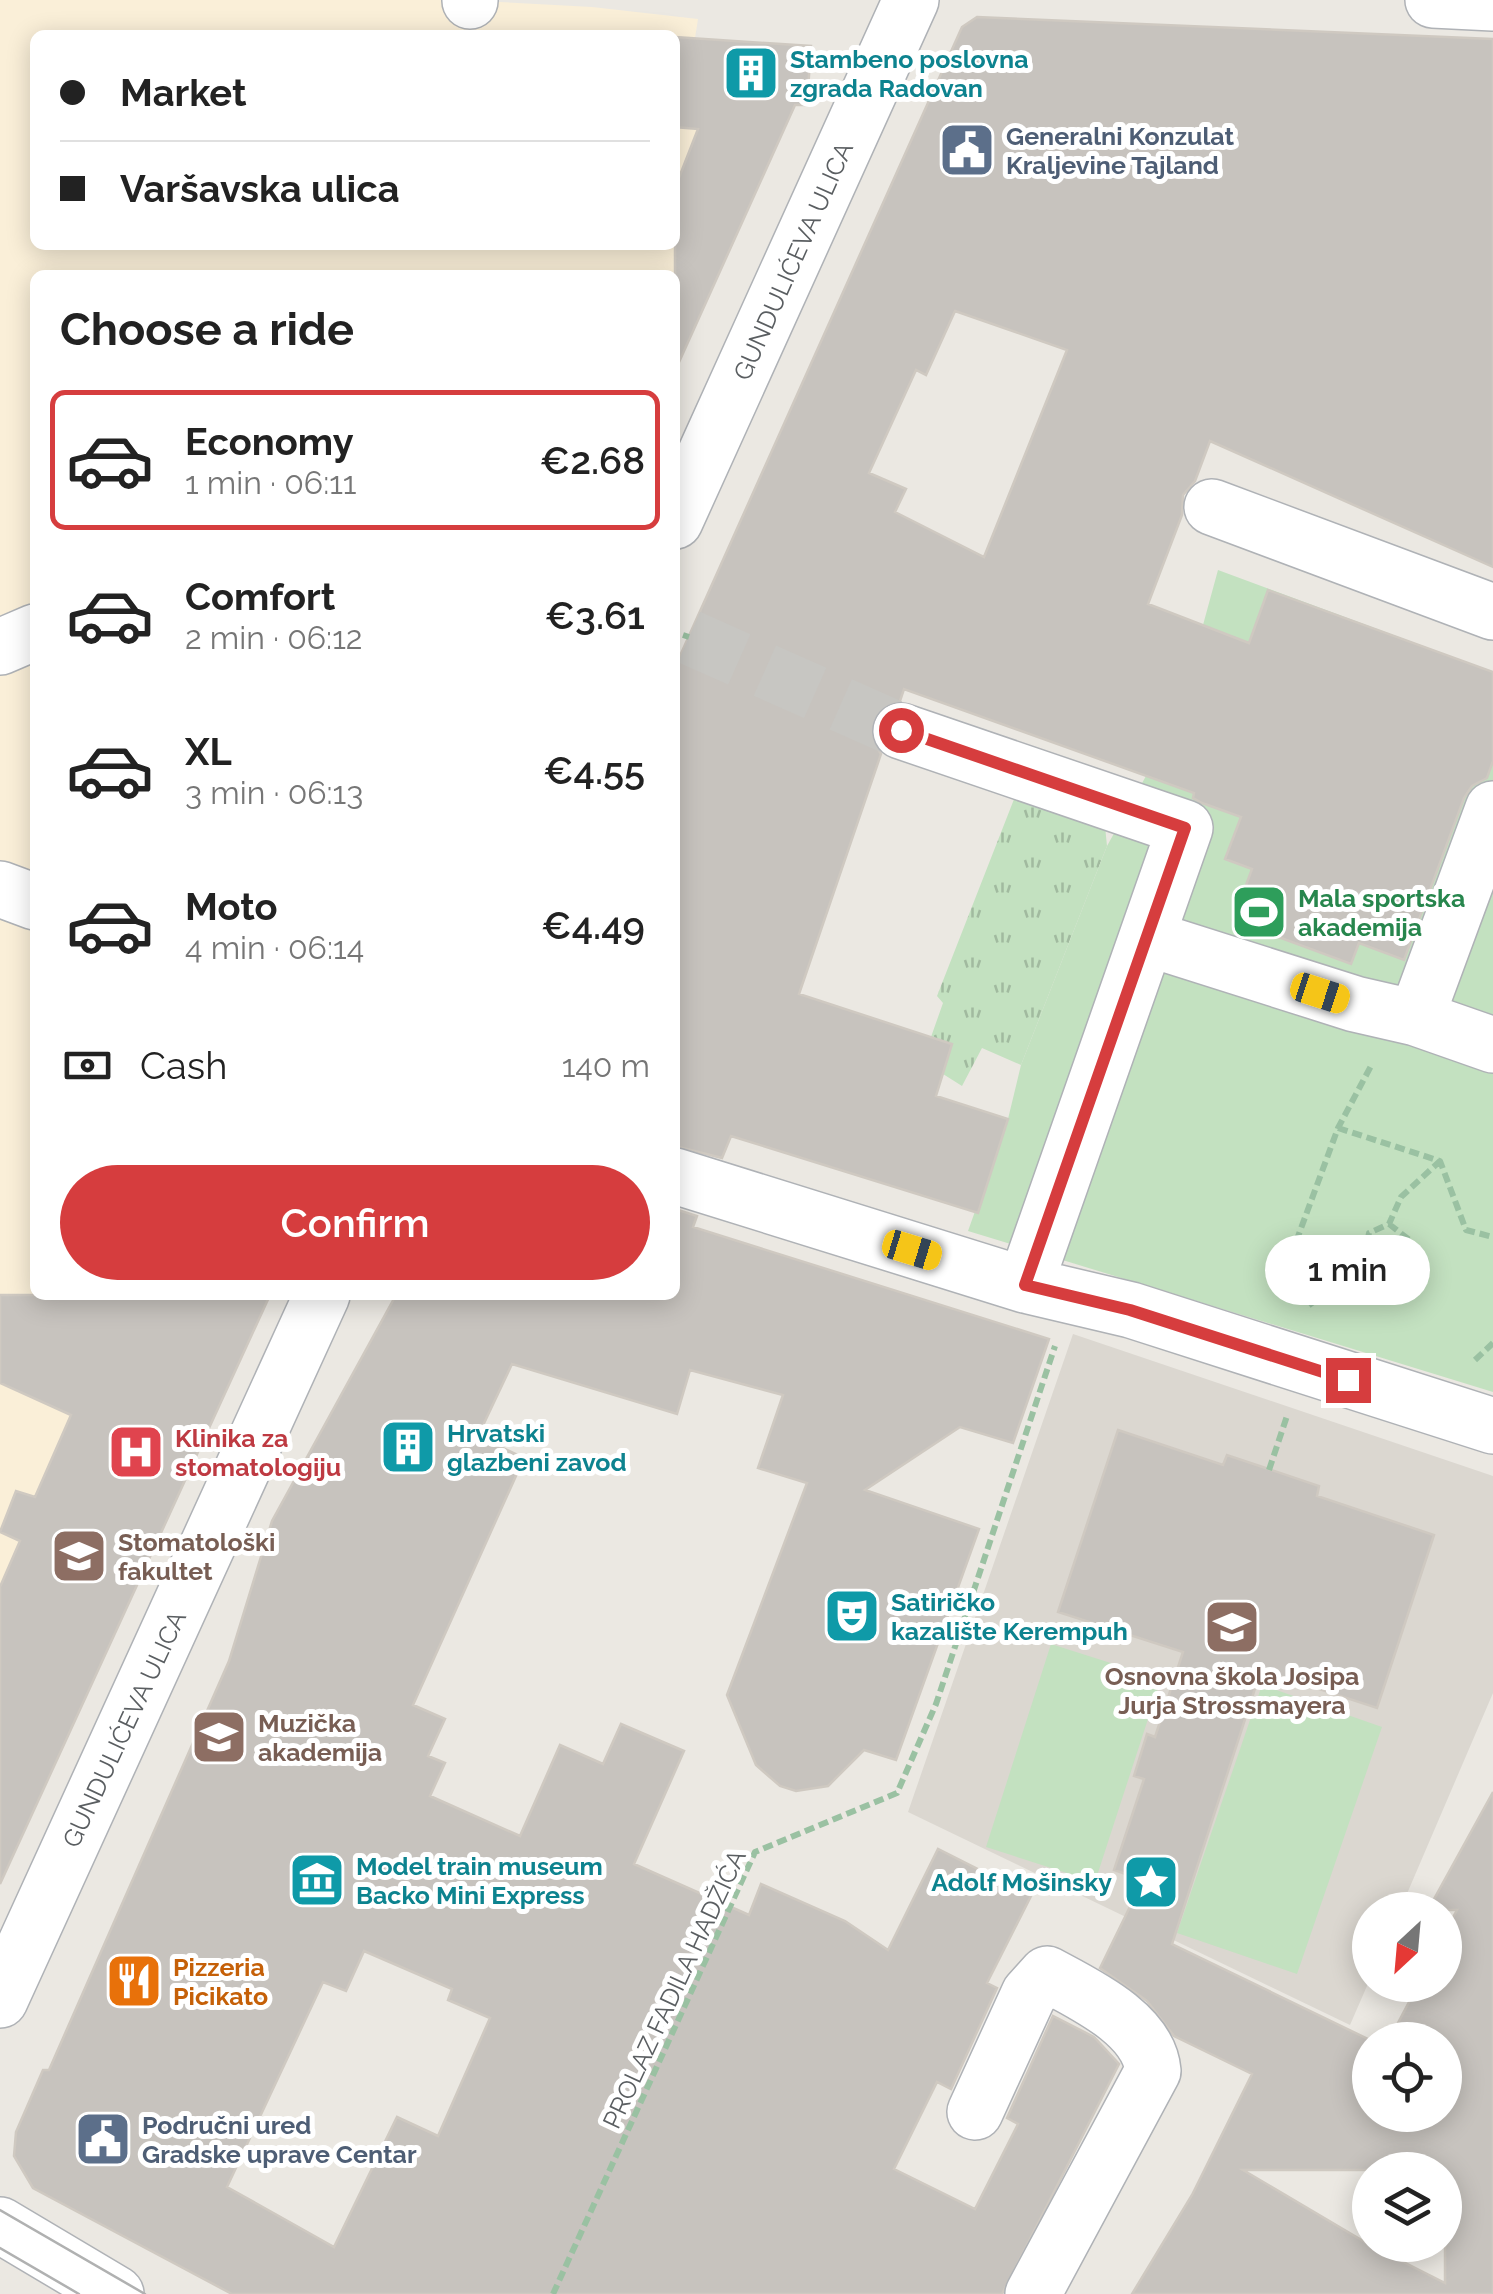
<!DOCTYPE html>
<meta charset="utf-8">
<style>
body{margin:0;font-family:Raleway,sans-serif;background:#f2f2f2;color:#222;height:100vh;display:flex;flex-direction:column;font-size:38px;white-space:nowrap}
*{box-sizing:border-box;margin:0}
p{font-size:32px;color:#767676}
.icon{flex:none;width:55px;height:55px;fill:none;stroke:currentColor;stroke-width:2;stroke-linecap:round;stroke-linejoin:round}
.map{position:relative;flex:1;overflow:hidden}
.drawer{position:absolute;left:30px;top:270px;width:650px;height:1030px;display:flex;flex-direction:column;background:#fff;border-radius:15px;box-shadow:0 5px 25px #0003}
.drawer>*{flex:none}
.guide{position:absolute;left:30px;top:30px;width:650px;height:220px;border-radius:15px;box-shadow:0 5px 25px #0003;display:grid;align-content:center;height:220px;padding:0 30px;background:#fff}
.needle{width:65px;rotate:206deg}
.controls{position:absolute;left:1352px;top:1892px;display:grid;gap:20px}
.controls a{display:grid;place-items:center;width:110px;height:110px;border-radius:50%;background:#fff;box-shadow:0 5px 25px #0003;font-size:50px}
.end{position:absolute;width:45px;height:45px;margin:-22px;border:12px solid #d63d3e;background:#fff;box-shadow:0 0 0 5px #fff}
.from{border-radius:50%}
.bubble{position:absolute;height:70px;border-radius:35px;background:#fff;box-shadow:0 5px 25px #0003;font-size:32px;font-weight:600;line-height:70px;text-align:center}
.car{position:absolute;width:30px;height:60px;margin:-30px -15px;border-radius:12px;box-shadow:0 0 8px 2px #0007;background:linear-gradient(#f5c518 24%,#345 0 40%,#f5c518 0 76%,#345 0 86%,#f5c518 0)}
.guide b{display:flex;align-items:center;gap:35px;height:95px;font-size:38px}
.guide b+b{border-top:2px solid #e0e0e0}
.guide i{width:25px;height:25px;background:#222}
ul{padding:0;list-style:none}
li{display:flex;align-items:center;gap:30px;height:140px;margin:0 20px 15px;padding:0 10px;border:5px solid transparent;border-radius:15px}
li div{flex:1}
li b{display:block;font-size:38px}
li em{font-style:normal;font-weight:600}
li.on{border-color:#d63d3e}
li>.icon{width:90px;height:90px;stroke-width:1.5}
h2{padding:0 30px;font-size:45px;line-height:120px}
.pay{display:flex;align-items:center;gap:25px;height:110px;padding:0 30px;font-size:38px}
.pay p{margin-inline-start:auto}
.primary-button{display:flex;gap:20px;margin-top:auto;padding:20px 30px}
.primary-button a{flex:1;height:115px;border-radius:60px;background:#d63d3e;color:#fff;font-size:40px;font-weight:600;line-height:115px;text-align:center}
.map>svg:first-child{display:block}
.commercial{fill:#faefd8;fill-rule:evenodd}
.education{fill:#dbd7d0}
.grass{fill:url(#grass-tufts)}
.park{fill:#c3e1c0}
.building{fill:#c7c3be;stroke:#cfc9c1;stroke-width:2.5;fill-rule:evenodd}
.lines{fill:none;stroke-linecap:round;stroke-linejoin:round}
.minor-tunnel{stroke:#c7c6c2;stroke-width:55;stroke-dasharray:55 28;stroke-linecap:butt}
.minor-casing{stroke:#afb2b6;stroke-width:58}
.path{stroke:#9ac1a2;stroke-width:6;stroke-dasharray:10 5;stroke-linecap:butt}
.minor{stroke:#fff;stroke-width:55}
.tram{stroke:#b0b1b1;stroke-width:2.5}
.route{stroke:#d63d3e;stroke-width:12}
.labels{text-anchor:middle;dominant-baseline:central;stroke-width:10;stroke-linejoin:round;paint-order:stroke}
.culture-label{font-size:25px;font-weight:bold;fill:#0d838f;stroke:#fff;text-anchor:start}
.service-label{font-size:25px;font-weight:bold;fill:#4e5e75;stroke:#fff;text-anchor:start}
.street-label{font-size:25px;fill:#5a5e61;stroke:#fff}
.leisure-label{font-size:25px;font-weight:bold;fill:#27864d;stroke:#fff;text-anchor:start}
.health-label{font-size:25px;font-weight:bold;fill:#be3a42;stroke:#fff;text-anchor:start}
.education-label{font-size:25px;font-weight:bold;fill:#785e54;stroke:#fff;text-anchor:start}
.food-label{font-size:25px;font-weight:bold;fill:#c56008;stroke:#fff;text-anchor:start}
</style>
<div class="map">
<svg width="1493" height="2294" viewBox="0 0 1493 2294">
<defs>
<pattern id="grass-tufts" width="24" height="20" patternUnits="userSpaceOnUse" patternTransform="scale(2.5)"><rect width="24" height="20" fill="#c3e1c0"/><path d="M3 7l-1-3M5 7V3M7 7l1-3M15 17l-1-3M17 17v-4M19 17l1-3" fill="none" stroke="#a1ba9f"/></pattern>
</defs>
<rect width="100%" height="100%" fill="#ebe8e2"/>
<path class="commercial" d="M 0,0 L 461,0 L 592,7 L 698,19 L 695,38 L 811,46 L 807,105 L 795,105 L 675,371 L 675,275 L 35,275 L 35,1295 L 270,1295 L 0,1884 ZM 35,35 L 675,35 L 675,245 L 35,245 Z"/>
<path class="education" d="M 1073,1334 L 1493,1476 L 1493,1693 L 1400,1910 L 1370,1910 L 1370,1979 L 1350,2025 L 908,1812 Z"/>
<path class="grass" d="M 1018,789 L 1105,826 L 1107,846 L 1021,1065 L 982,1048 L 962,1086 L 943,1074 L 952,1044 L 931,1037 L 943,1003 L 937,996 Z"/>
<path class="park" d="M 1218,570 L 1493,672 L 1493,1392 L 968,1231 L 1008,1119 L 1021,1065 L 1107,846 L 1146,776 L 1203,625 Z
M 1051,1644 L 1161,1679 L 1095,1882 L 986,1847 Z
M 1262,1685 L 1382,1727 L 1297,1974 L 1177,1933 Z"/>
<path class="building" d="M 977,17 L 1493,39 L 1493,567 L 1210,441 L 1195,481 L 1183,495 L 1182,515 L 1148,604 L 1249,643 L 1268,590 L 1493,672 L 1493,761 L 1487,778 L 1472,786 L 1464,798 L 1404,960 L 1359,943 L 1351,964 L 1233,920 L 1252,869 L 1225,859 L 1241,817 L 1202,803 L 1193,798 L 1194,793 L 904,689 L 900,701 L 881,707 L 872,720 L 871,738 L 881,754 L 799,994 L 952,1044 L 936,1096 L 1008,1119 L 978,1213 L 731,1136 L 722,1158 L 675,1146 L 675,667 L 962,27 ZM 955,311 L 1067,350 L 984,557 L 895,512 L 906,489 L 869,473 L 916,370 L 926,375 Z
M 675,37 L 811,46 L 807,105 L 795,105 L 675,371 L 675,188 L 698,129 L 675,127 Z
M 675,1209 L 697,1216 L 693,1227 L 1049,1339 L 1013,1443 L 960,1427 L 865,1490 L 979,1529 L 896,1760 L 864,1750 L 828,1786 L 796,1791 L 780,1786 L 756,1765 L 727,1695 L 807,1483 L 758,1468 L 783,1395 L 690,1370 L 677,1414 L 512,1364 L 478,1436 L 524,1458 L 413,1705 L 445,1719 L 428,1756 L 445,1763 L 430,1796 L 520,1836 L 560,1745 L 603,1764 L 621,1724 L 684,1751 L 634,1864 L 749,1915 L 761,1884 L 845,1921 L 888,1950 L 938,1849 L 1031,1896 L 987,1983 L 997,1988 L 951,2089 L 937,2082 L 894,2169 L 975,2209 L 1018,2124 L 1007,2118 L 1053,2016 L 1094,2037 L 1119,2064 L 1002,2294 L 232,2294 L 33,2188 L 14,2156 L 16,2132 L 43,2070 L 49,2070 L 229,1661 L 272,1521 L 396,1295 L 675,1295 ZM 364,1951 L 452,1989 L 448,2000 L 490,2018 L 438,2136 L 397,2117 L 334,2247 L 227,2187 L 323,1982 L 346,1991 Z
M 0,1295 L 270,1295 L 0,1884 L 0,1587 L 20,1541 L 0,1532 L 16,1491 L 35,1497 L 71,1415 L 0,1383 Z
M 1118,1430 L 1223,1465 L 1227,1455 L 1319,1486 L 1317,1496 L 1434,1535 L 1377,1708 L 1261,1670 L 1172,1944 L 1370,2040 L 1370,2115 L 1445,2115 L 1445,2040 L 1389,2040 L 1418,1985 L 1445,1985 L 1445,1932 L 1457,1910 L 1428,1910 L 1493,1792 L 1493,2294 L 1132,2294 L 1192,2195 L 1252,2074 L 1174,2036 L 1147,2001 L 1100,1968 L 1143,1880 L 1114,1870 L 1144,1779 L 1134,1776 L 1147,1734 L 1155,1737 L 1183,1652 L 1058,1612 ZM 1243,2170 L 1445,2170 L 1445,2283 L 1370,2245 Z"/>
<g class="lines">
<path class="minor-tunnel" d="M 689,637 L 901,731"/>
<g class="minor-casing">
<path id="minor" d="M 1433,0 L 1493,3
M 470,1 L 470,0
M 1212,507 L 1493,612
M 675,521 L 911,0
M 0,647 L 35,632
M 901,731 L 1185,828 L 1025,1285
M 1493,809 L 1416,1018 L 1493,1045
M 0,889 L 35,902
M 1147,938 L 1355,1004 L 1416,1018
M 675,1176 L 1025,1285 L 1131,1310 L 1493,1426
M 0,2000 L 322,1295
M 975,2112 L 1029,1994 L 1047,1974 C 1084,1994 1149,2024 1153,2071 L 1033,2294
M 0,2225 L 116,2294"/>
</g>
<path class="path" d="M 683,635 L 689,637
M 1338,1128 L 1440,1161 L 1466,1230 L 1493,1237
M 1389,1224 L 1412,1242 L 1406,1267 L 1382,1274 L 1364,1257 L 1369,1233 L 1389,1224 L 1401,1197 L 1440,1161
M 1313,1306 L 1286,1269 L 1338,1128 L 1371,1066
M 1475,1360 L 1493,1343
M 1269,1470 L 1287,1416
M 553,2294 L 755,1852 L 897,1793 L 936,1704 L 1055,1346"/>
<use href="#minor" class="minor"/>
<path class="tram" d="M 0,2210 L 145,2294
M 0,2248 L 79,2294"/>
</g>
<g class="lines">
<path class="route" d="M 901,730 L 1185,828 L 1025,1285 L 1130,1310 L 1348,1380"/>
</g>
<defs>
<g id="building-square" transform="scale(2.875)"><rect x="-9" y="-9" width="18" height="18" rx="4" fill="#0f9aa8" stroke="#fff"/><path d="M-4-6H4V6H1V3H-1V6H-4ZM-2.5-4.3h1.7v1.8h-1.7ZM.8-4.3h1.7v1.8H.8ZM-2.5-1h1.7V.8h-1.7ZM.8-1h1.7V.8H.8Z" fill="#fff"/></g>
<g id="civic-square" transform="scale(2.875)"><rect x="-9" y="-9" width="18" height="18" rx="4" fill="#5c6f8a" stroke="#fff"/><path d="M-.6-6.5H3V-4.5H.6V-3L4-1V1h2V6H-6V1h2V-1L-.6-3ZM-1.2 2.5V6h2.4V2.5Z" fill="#fff"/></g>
<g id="stadium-square" transform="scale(2.875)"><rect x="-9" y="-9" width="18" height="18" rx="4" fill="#2e9e5b" stroke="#fff"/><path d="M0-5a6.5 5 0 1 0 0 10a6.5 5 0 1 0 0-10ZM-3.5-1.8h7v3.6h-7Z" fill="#fff"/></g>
<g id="hospital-square" transform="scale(2.875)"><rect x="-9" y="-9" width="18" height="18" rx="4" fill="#e0444e" stroke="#fff"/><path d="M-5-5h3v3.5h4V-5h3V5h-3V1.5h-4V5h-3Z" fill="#fff"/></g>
<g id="university-square" transform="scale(2.875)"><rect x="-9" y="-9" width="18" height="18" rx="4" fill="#8d6e63" stroke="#fff"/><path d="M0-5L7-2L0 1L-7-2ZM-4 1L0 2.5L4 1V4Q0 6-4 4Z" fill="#fff"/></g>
<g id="theatre-square" transform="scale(2.875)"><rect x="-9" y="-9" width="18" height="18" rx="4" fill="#0f9aa8" stroke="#fff"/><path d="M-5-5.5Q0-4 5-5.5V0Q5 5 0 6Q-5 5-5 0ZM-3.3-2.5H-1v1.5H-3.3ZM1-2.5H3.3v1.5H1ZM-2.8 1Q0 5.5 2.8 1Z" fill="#fff"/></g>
<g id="school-square" transform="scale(2.875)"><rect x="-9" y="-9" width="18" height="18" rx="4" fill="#8d6e63" stroke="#fff"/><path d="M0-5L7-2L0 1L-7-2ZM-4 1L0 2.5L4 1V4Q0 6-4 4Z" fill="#fff"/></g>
<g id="museum-square" transform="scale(2.875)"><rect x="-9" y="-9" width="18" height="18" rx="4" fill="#0f9aa8" stroke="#fff"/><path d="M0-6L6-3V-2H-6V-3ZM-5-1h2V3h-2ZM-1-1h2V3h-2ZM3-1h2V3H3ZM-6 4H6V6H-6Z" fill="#fff"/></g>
<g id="sight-square" transform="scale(2.875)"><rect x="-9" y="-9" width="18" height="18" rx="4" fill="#0f9aa8" stroke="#fff"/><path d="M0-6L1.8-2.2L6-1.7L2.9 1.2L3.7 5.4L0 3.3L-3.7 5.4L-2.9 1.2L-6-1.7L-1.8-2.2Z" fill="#fff"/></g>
<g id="restaurant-square" transform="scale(2.875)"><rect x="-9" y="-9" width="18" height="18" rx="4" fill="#e8710a" stroke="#fff"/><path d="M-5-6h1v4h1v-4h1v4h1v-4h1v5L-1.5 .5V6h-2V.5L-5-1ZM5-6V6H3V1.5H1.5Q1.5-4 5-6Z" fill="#fff"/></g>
</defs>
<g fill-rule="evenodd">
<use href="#building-square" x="751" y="73"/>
<use href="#civic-square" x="967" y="150"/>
<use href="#stadium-square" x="1259" y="912"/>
<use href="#building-square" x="408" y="1447"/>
<use href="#hospital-square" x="136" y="1452"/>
<use href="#university-square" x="79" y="1556"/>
<use href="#theatre-square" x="852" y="1616"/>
<use href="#school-square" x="1232" y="1627"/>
<use href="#university-square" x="219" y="1737"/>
<use href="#museum-square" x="317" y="1880"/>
<use href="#sight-square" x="1151" y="1882"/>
<use href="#restaurant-square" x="134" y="1981"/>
<use href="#civic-square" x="103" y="2139"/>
</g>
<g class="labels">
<g class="culture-label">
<text x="790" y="59">Stambeno poslovna<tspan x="790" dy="29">zgrada Radovan</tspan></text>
<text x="447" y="1433">Hrvatski<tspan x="447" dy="29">glazbeni zavod</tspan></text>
<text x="891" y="1602">Satiričko<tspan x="891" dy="29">kazalište Kerempuh</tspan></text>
<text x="356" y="1866">Model train museum<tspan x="356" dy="29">Backo Mini Express</tspan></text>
<text x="1112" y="1882" text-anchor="end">Adolf Mošinsky</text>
</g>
<g class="service-label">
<text x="1006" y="136">Generalni Konzulat<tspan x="1006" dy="29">Kraljevine Tajland</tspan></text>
<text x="142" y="2125">Područni ured<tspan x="142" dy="29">Gradske uprave Centar</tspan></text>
</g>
<g class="street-label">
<text transform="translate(793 261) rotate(-66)">GUNDULIĆEVA ULICA</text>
<text transform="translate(124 1729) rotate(-65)">GUNDULIĆEVA ULICA</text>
<text transform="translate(674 1989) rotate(-65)">PROLAZ FADILA HADŽIĆA</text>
</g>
<g class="leisure-label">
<text x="1298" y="898">Mala sportska<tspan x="1298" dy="29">akademija</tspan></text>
</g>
<g class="health-label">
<text x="175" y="1438">Klinika za<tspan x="175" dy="29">stomatologiju</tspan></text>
</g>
<g class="education-label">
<text x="118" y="1542">Stomatološki<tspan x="118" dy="29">fakultet</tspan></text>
<text x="1232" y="1676" text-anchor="middle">Osnovna škola Josipa<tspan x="1232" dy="29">Jurja Strossmayera</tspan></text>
<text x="258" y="1723">Muzička<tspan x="258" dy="29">akademija</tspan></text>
</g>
<g class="food-label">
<text x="173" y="1967">Pizzeria<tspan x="173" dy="29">Picikato</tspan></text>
</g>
</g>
</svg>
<div class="controls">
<a><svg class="needle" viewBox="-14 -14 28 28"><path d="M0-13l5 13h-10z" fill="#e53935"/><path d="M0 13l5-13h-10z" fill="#767676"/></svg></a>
<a><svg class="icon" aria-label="locate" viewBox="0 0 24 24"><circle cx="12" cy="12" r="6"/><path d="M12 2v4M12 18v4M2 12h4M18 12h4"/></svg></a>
<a><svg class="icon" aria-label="layers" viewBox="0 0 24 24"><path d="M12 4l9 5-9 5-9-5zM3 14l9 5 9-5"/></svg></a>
</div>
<i class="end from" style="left:901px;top:730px"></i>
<i class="end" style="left:1348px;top:1380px"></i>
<div class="bubble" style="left:1265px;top:1235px;width:165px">1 min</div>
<i class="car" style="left:1320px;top:993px;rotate:108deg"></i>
<i class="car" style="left:912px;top:1250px;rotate:107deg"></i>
<div class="guide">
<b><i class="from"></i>Market</b>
<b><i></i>Varšavska ulica</b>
</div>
<section class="drawer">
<h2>Choose a ride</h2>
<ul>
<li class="on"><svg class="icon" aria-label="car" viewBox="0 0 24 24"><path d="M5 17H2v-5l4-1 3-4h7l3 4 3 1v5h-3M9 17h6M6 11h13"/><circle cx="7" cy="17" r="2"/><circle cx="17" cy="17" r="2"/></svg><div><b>Economy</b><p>1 min · 06:11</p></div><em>€2.68</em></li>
<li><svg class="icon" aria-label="car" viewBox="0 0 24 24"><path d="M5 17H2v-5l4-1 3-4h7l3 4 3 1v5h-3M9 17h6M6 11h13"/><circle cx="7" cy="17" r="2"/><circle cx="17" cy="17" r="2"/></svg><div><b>Comfort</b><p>2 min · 06:12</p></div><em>€3.61</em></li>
<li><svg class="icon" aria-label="car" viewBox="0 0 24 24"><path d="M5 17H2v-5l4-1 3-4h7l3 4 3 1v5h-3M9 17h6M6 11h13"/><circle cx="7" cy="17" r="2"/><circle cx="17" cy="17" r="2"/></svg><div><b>XL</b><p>3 min · 06:13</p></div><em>€4.55</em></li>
<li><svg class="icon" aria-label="car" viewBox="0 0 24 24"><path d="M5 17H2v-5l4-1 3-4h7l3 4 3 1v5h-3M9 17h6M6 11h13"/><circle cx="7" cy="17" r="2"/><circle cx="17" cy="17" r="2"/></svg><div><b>Moto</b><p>4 min · 06:14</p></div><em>€4.49</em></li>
</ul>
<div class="pay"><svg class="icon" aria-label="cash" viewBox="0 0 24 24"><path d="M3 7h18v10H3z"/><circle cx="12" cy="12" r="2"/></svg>Cash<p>140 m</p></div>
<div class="primary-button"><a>Confirm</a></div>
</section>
</div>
